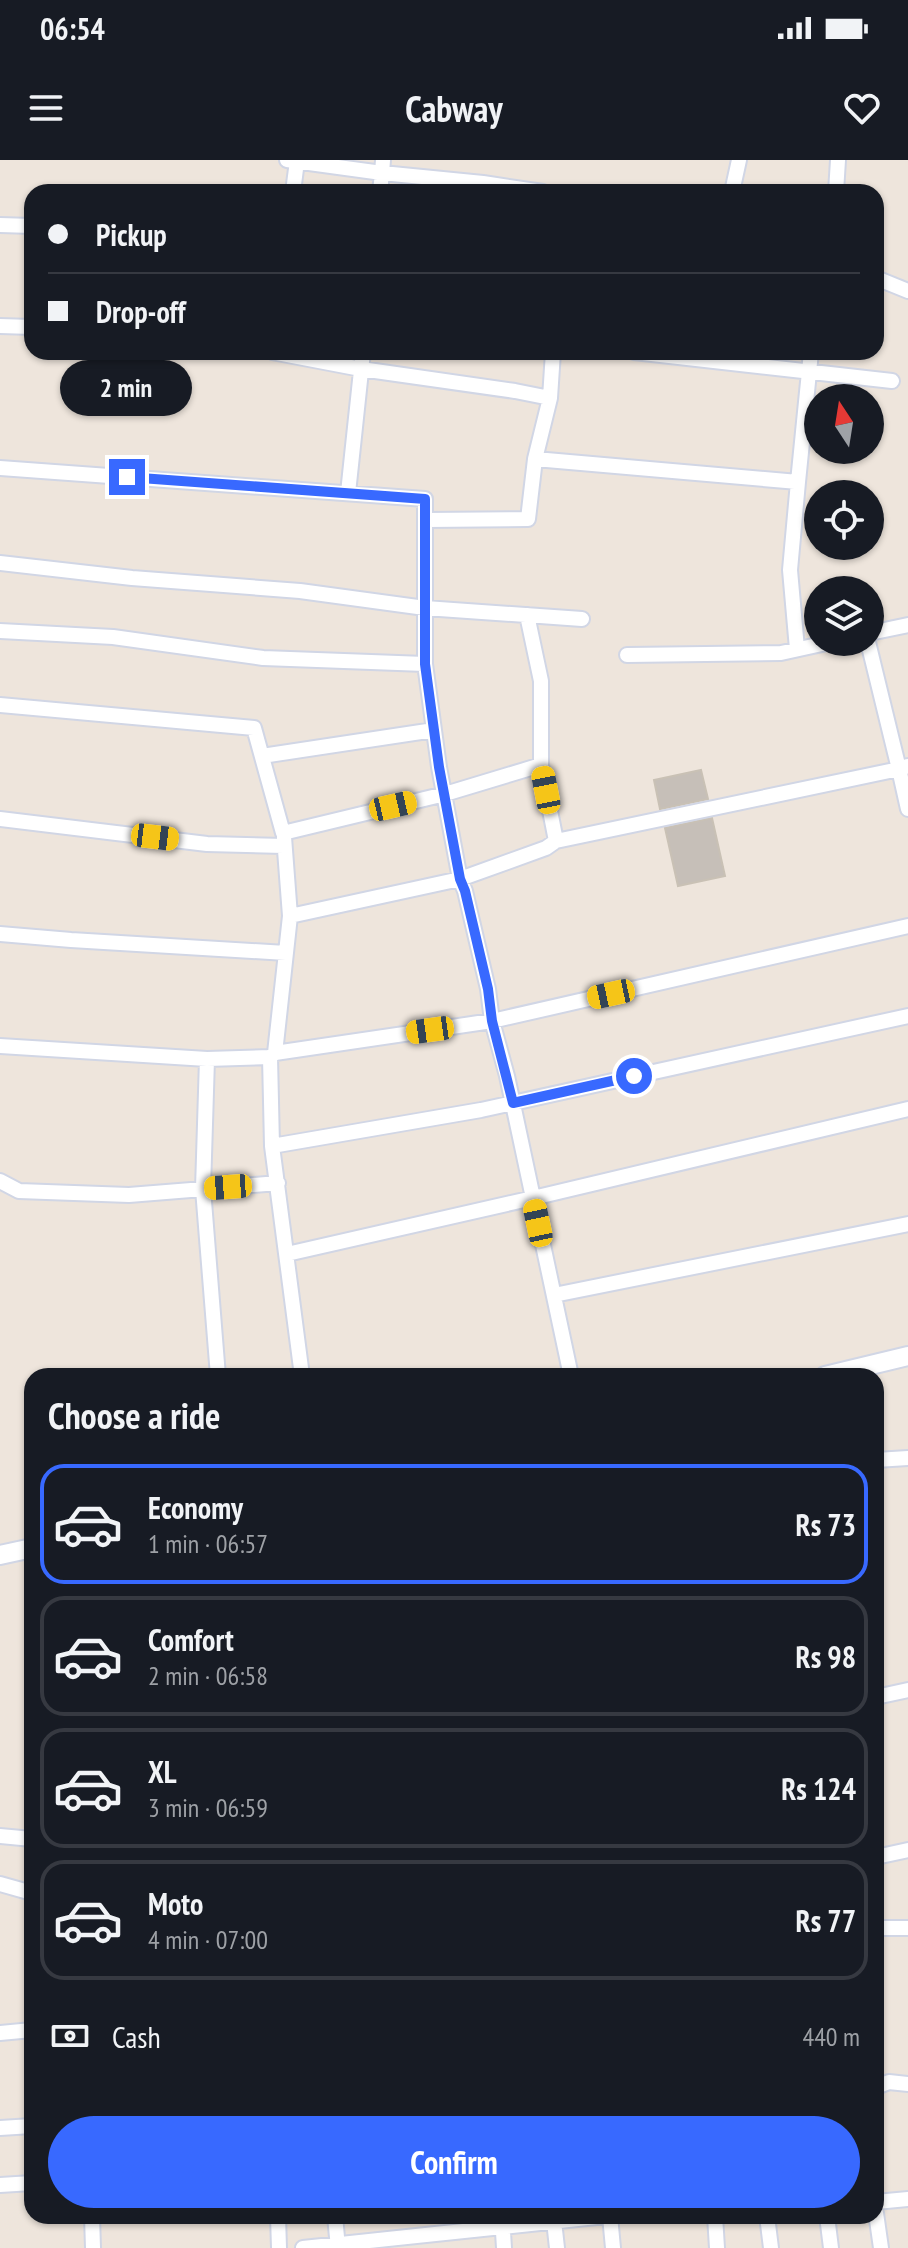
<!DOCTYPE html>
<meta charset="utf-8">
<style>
body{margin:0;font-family:"PT Sans Narrow",sans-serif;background:#242831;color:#f1f3f6;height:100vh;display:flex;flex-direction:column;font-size:30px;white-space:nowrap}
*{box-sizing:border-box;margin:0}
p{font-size:26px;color:#9ea1a6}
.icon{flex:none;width:44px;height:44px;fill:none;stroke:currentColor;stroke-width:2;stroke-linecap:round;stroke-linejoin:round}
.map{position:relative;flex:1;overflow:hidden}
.panel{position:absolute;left:24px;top:1208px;width:860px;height:856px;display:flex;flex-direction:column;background:#171b24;border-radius:24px;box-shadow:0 2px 6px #0004}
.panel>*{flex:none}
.banner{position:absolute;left:24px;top:24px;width:860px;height:176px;border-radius:24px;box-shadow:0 2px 6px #0004;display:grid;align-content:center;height:176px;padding:0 24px;background:#171b24}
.needle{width:52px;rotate:348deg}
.fabs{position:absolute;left:804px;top:224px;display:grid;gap:16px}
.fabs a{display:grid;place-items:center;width:80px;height:80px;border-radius:50%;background:#171b24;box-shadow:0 2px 6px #0004;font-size:40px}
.end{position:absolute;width:36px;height:36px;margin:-18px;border:10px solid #3869ff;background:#fff;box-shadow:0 0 0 4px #fff}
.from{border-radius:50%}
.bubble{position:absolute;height:56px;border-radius:28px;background:#171b24;box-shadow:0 2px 6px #0004;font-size:26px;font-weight:700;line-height:56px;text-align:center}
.car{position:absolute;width:24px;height:48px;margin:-24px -12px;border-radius:10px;box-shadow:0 0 6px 2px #0007;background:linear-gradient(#f5c518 24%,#345 0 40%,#f5c518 0 76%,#345 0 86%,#f5c518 0)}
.banner b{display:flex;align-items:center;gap:28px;height:76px;font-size:30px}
.banner b+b{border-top:2px solid #363941}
.banner i{width:20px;height:20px;background:#f1f3f6}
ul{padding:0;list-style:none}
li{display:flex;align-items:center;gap:24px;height:120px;margin:0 16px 12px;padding:0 8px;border:4px solid #363941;border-radius:24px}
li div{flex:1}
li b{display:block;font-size:30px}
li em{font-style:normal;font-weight:700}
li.on{border-color:#3869ff}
li>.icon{width:72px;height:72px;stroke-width:1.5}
h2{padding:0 24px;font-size:36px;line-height:96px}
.pay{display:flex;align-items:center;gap:20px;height:88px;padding:0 24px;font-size:30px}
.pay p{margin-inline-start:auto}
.primary-button{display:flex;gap:16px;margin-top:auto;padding:16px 24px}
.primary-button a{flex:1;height:92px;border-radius:48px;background:#3869ff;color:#fff;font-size:32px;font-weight:700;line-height:92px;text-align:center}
.status{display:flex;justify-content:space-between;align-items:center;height:56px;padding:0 40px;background:#171b24;direction:ltr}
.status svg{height:22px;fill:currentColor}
header{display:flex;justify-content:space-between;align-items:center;height:104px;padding:0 24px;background:#171b24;font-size:36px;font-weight:700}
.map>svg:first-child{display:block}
.building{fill:#c6bfb8;stroke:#c9c1b5;stroke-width:2}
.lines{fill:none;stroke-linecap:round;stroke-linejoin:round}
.minor-casing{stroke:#d1d6e5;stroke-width:18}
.tertiary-casing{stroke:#d1d6e5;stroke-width:22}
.minor{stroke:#fff;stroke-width:14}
.tertiary{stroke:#fff;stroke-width:18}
.route{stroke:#3869ff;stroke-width:10}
</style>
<div class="status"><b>06:54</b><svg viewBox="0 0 49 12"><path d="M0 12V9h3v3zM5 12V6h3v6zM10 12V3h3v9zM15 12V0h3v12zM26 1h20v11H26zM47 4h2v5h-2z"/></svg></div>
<header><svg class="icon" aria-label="menu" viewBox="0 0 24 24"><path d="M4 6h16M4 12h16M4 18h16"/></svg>Cabway<svg class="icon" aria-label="heart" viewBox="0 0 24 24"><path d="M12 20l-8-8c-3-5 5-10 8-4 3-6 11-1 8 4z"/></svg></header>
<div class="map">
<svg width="908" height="2088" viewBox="0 0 908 2088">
<rect width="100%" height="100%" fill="#eee5dc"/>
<path class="building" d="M 701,610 L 708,639 L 660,649 L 654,620 Z
M 712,658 L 725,716 L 678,726 L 665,668 Z"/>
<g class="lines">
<g class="minor-casing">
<path id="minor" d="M 287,0 L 382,13 L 383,0
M 293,32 L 297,1
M 380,32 L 382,13 L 483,23 L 543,32
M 732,32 L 739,0
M 836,32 L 838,0
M 0,65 L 32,66
M 876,118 L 908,131
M 0,166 L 32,167
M 272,192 L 361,209 L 515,231 L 550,238 L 553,192
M 634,192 L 892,221
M 535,299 L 550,238
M 0,308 L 425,339 L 425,504 L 439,607 L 460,719 L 465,731 L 488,829 L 492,861 L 507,916 L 571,1216
M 348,333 L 363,192
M 426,360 L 528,359 L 535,299 L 798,322 L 811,192
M 0,403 L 132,418 L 300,431 L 425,448 L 582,459
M 527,455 L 541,521 L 541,605 L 556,681
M 0,471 L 113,477 L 263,498 L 425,504
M 870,473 L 908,465
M 868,482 L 899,609 L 908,606
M 797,489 L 790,410 L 798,322
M 627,495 L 781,493 L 831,482
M 0,545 L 254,568 L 283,673 L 445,634 L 541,605
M 262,596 L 434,570
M 0,659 L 207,684 L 284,686
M 290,756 L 460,719 L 546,688 L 556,681 L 899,609 L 908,649
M 0,774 L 71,780 L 286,793
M 0,886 L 207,899 L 270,897 L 275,893 L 492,861 L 908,766
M 275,893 L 290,756 L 284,677
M 270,897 L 272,986 L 302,1216
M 207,899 L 203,1029 L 218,1216
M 272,986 L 481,950 L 908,856
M 0,1021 L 19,1031 L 129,1035 L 278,1023
M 287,1094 L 533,1038 L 908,949
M 554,1135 L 908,1064
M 876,1300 L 908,1298
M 876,1537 L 908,1530
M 0,1676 L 32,1679
M 876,1697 L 908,1690
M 0,1724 L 32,1733
M 876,1768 L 908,1768
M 0,1873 L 32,1870
M 876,1927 L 889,1922 L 908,1924
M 0,1968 L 32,1966
M 0,2025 L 32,2023
M 876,2042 L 908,2039
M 876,2053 L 881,2088
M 92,2056 L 93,2088
M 278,2056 L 279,2088
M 335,2056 L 338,2088
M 502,2056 L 504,2088
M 610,2056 L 613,2088
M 715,2056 L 717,2088
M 767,2056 L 771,2088
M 827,2056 L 831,2088
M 554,2061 L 557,2088
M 303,2088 L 606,2056"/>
</g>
<g class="tertiary-casing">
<path id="tertiary" d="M 825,1216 L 908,1196
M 0,1395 L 32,1388"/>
</g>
<use href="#minor" class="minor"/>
<use href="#tertiary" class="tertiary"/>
</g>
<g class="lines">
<path class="route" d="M 127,317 L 425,339 L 425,504 L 439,607 L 460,719 L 465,731 L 488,829 L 492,861 L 513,943 L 634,916"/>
</g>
</svg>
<div class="fabs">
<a><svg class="needle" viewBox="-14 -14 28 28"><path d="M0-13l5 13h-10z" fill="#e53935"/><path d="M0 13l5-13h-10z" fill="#9ea1a6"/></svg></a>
<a><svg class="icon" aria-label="locate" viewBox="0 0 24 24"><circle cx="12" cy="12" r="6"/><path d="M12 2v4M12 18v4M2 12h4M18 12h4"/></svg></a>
<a><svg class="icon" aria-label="layers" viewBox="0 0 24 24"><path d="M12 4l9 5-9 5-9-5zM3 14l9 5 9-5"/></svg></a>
</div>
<i class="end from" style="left:634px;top:916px"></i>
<i class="end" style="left:127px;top:317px"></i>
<div class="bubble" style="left:60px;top:200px;width:132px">2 min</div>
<i class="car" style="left:546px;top:630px;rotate:349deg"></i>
<i class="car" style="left:393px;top:646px;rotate:77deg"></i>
<i class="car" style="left:155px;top:677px;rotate:97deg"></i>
<i class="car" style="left:611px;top:834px;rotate:258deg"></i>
<i class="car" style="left:430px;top:870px;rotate:262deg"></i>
<i class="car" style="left:228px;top:1027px;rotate:266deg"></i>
<i class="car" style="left:538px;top:1063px;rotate:348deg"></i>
<div class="banner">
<b><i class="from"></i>Pickup</b>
<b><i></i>Drop-off</b>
</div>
<section class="panel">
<h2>Choose a ride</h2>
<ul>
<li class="on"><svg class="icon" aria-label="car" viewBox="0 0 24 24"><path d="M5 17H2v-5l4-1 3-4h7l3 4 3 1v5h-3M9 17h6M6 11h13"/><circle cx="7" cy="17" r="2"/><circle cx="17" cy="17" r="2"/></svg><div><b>Economy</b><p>1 min · 06:57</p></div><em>Rs 73</em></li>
<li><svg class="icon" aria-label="car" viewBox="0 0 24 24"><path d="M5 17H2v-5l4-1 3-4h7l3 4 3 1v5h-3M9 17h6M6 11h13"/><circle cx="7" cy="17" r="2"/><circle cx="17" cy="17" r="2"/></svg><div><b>Comfort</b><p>2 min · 06:58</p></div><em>Rs 98</em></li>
<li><svg class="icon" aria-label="car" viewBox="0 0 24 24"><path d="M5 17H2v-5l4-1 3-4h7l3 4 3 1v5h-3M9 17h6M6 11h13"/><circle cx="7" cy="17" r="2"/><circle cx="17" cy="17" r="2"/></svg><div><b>XL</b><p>3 min · 06:59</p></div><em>Rs 124</em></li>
<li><svg class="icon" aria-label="car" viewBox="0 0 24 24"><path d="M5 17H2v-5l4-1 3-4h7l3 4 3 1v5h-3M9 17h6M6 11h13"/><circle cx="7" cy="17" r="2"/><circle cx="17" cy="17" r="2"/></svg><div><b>Moto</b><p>4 min · 07:00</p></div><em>Rs 77</em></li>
</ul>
<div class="pay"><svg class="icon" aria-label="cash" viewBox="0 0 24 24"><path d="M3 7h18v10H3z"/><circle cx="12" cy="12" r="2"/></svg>Cash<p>440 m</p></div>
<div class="primary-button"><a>Confirm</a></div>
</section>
</div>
